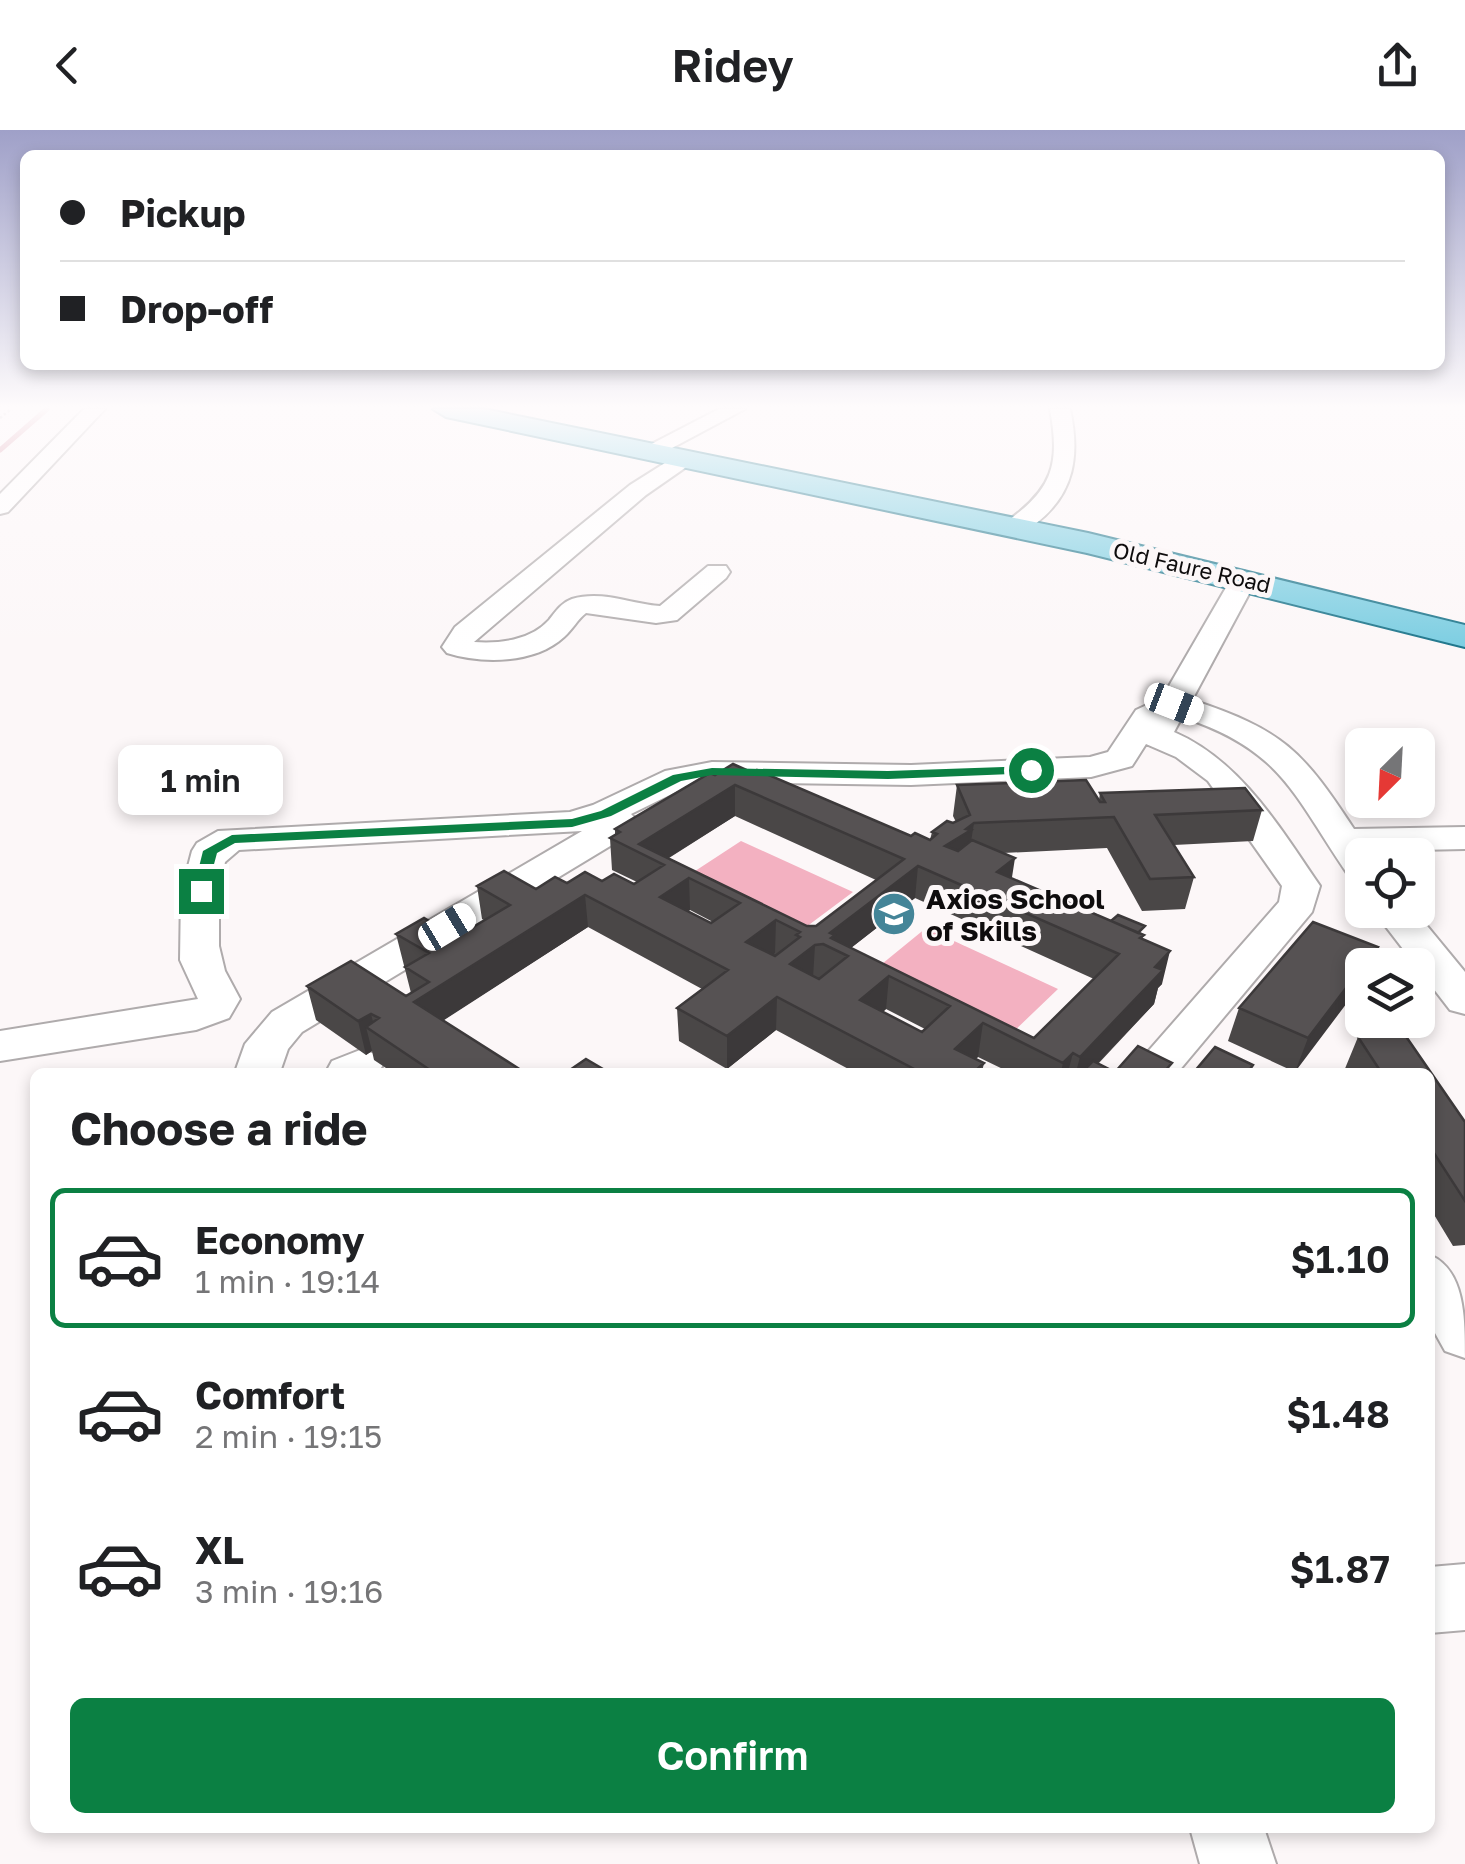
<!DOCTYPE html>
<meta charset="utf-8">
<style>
body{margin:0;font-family:"Golos Text",sans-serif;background:#f2f2f2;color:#202124;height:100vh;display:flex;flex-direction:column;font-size:38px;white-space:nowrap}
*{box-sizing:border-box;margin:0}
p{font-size:32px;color:#757577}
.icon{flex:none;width:55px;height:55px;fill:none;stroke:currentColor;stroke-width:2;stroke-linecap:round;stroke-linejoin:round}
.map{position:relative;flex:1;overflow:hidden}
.details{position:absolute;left:30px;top:938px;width:1405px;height:765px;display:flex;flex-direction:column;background:#fff;border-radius:15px;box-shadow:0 5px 15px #0003}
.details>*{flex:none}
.top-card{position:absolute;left:20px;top:20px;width:1425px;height:220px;border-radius:15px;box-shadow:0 5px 15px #0003;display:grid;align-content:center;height:220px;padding:0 40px;background:#fff}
.needle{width:65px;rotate:204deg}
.buttons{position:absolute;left:1345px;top:598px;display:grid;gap:20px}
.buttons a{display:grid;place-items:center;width:90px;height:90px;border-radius:15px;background:#fff;box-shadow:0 5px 15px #0003;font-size:50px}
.end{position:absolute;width:45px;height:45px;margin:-22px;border:12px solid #0b8043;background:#fff;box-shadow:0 0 0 5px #fff}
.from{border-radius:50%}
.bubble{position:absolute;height:70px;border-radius:15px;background:#fff;box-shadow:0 5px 15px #0003;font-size:32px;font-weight:600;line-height:70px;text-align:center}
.car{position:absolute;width:30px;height:60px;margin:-30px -15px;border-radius:12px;box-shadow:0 0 8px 2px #0007;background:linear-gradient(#fff 24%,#345 0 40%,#fff 0 76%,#345 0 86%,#fff 0)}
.top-card b{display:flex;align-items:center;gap:35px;height:95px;font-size:38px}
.top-card b+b{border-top:2px solid #e0e0e0}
.top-card i{width:25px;height:25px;background:#202124}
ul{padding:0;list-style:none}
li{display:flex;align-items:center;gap:30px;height:140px;margin:0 20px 15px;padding:0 20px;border:5px solid transparent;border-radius:15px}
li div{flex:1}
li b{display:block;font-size:38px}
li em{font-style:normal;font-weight:600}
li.on{border-color:#0b8043}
li>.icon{width:90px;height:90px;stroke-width:1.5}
h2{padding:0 40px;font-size:45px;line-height:120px}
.cta{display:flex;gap:20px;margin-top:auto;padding:20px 40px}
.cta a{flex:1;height:115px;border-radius:15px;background:#0b8043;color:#fff;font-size:40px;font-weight:600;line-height:115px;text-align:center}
header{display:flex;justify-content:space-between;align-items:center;height:130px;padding:0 40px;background:#fff;font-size:45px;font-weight:600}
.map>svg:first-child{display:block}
.green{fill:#f3b1c1}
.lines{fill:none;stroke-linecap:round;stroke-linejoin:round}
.stream{stroke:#d18297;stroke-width:5}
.minor-casing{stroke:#afabac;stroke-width:4}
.major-casing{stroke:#1b748a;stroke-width:4}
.path{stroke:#9d999a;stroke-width:2.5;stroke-dasharray:2.5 2.5;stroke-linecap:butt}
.minor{fill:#fff;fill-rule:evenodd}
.major{fill:#7acde1;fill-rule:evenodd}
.wall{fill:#4a4747;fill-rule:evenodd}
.shaded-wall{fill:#3c393a}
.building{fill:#565253;stroke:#3c393a;stroke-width:2.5;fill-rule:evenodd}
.route{fill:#0b8043}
.labels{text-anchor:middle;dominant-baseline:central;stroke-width:10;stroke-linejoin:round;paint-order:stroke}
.far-street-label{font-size:22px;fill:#0e0c0d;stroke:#fcf7f8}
.poi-label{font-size:28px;font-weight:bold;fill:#0e0c0d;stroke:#fcf7f8;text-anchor:start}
</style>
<header><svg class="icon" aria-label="back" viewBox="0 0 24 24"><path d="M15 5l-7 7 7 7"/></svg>Ridey<svg class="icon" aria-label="share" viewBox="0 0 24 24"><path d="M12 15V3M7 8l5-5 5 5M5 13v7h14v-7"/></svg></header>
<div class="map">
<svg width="1465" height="1734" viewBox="0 0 1465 1734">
<rect width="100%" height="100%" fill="#fcf7f8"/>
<path class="green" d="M 741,711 L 853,762 L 802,800 L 689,745 Z
M 926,798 L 1058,859 L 1011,904 L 877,838 Z"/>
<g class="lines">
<path class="stream" d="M 0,320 L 47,279"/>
<g class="minor-casing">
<path id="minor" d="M 84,279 L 105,279 L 8,382 L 0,384 L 0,364 Z
M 719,279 L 745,279 L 657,326 L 641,326 L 638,321 Z
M 1050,279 L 1070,279 C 1080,325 1075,364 1035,394 C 1025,401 1019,405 1006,402 L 1003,397 L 1006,392 C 1053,359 1060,334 1050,279 Z
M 684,321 L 695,328 L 692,333 L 646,365 L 474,512 C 500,514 531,510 549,490 C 556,481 561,473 572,469 C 602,460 631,474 660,476 L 708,436 L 726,436 L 730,442 L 726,448 L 677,490 L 656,493 L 586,483 C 577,490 573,499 564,507 C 535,534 482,534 447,523 L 442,517 L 455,497 L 630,355 Z
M 1244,441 L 1257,449 L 1192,570 C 1283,600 1302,620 1354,699 L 1465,697 L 1465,719 L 1369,721 L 1372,725 L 1362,725 L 1362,749 L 1349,746 C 1293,665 1283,620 1182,587 L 1174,602 C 1241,631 1280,698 1320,756 L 1312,782 L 1178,942 L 1130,942 L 1279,772 L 1282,756 L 1208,651 L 1176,627 L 1146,614 L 1132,636 L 1091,647 L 911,655 L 712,652 L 686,657 L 631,684 L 640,693 L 635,701 L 302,902 L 288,919 L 280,942 L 235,942 L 245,914 L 272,882 L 582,701 L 239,720 L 225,732 L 219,763 L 219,816 L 225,841 L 240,869 L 229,888 L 196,900 L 0,931 L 0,901 L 198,869 L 180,830 L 181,763 L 192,721 L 197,713 L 218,701 L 570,682 L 593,675 L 665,641 L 712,632 L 911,635 L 1090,627 L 1108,622 L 1136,580 L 1162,568 L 1231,449 Z
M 1373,780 L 1414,780 L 1465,842 L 1465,884 L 1450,880 Z
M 360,920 L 376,924 L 383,935 L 378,942 L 326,942 L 332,931 Z
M 1430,1125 C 1465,1140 1465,1188 1465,1228 L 1445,1221 L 1430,1194 Z
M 1465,1434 L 1465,1500 L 1430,1503 L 1430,1437 Z
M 1190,1698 L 1264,1698 L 1276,1734 L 1200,1734 Z"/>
</g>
<g class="major-casing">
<path id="major" d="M 433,279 L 484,279 L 1088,403 L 1465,495 L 1465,517 L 1087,423 L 446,287 Z"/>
</g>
<path class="path" d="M 0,288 L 11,279"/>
<use href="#minor" class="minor"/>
<use href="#major" class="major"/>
</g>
<path class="wall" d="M 710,643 L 911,706 L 930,710 L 932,702 L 956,692 L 953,686 L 957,655 L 1099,670 L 1100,663 L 1262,680 L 1253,711 L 1174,715 L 1194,747 L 1185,779 L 1142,781 L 1107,718 L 1003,723 L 1012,749 L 1144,805 L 1142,809 L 1162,854 L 1158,858 L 1154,874 L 1098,934 L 1115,942 L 1170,942 L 1009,942 L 978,927 L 975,929 L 984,933 L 982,942 L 854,942 L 776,900 L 727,939 L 679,911 L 677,878 L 702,859 L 588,797 L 443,890 L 524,942 L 392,942 L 374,930 L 372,921 L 366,925 L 316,890 L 307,856 L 406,866 L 411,863 L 396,804 L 456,807 L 484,790 L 482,789 L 477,756 L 536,759 L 567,753 L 602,751 L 634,754 L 637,752 L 612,740 L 610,708 L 615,705 L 615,699 ZM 735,686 L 876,750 L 816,796 L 807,796 L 669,728 ZM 915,768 L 1094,849 L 1034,908 L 851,818 ZM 690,780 L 713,792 L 711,793 L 688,781 ZM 886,879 L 925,899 L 922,902 L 883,882 Z
M 1378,817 L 1371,835 L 1362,835 L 1295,942 L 1228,911 L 1239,878 Z
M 1405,905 L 1465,992 L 1465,1115 L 1453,1116 L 1430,1078 L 1430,942 L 1346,942 L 1344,941 L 1358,907 Z"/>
<path class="shaded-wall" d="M 735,655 L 735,686 L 660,733 L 639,714 Z
M 974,693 L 969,724 L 967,732 L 941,747 L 945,716 Z
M 1015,728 L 1010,760 L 997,742 Z
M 918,736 L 915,768 L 843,824 L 829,817 L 830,803 Z
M 689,748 L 690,780 L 661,799 L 660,767 Z
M 585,765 L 588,797 L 421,905 L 414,872 Z
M 776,790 L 775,823 L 746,844 L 746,812 Z
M 815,815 L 813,848 L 790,834 Z
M 1378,817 L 1371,835 L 1364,835 Z
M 1170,821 L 1162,854 L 1158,858 L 1154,874 L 1089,942 L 1076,942 L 1080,927 L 1155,837 Z
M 1362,837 L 1362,853 L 1295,942 L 1308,908 Z
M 889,846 L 886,879 L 858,903 L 860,870 Z
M 777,867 L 776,900 L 727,939 L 727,906 Z
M 371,884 L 376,903 L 366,897 L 372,921 L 366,925 L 358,891 Z
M 983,893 L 978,927 L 961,942 L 955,919 Z
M 1073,923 L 1068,942 L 1061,942 L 1063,933 Z"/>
<path class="building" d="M 733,634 L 753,643 L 757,640 L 911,706 L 915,703 L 930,710 L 937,704 L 932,702 L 947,691 L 953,693 L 970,685 L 957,655 L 1086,650 L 1100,672 L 1105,672 L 1100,663 L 1245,658 L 1262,680 L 1155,685 L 1194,747 L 1150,749 L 1114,687 L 974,693 L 966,699 L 971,700 L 945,716 L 958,721 L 972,710 L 1015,728 L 997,742 L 1144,805 L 1140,808 L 1170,821 L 1155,837 L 1163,840 L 1080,927 L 1073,923 L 1063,933 L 983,893 L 955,919 L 984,933 L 974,942 L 920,942 L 777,867 L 727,906 L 677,878 L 728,840 L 585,765 L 414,872 L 524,942 L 433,942 L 366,897 L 379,888 L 371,884 L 358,891 L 307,856 L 351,831 L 406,866 L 429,852 L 405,837 L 429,823 L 396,804 L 424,788 L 456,807 L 510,775 L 477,756 L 504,741 L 536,759 L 555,747 L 567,753 L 585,742 L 602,751 L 614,744 L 634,754 L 664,735 L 610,708 L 620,702 L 615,699 L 710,643 L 715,645 ZM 735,655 L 904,729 L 816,796 L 807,796 L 639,714 ZM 918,736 L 1119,824 L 1034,908 L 831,808 L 835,805 L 830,803 ZM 689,748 L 740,773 L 711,793 L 660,767 ZM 776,790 L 800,802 L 796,805 L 800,807 L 775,826 L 746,812 ZM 823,814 L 848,826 L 819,849 L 790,834 L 815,815 ZM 889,846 L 950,876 L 922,902 L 860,870 Z
M 1118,785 L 1145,796 L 1138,803 L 1111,791 Z
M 1313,792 L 1378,817 L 1364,835 L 1362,835 L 1362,837 L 1308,908 L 1239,878 Z
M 1405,905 L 1465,992 L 1465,1071 L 1430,1017 L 1430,942 L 1381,942 L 1358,907 Z
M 1138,916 L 1172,933 L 1164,942 L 1082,942 L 1093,931 L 1115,942 Z
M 1215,917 L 1253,935 L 1248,942 L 1249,942 L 1194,942 Z
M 586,929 L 608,942 L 567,942 Z"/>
<linearGradient id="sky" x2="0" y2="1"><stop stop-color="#9fa0c8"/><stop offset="0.53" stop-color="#fefbfc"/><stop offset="1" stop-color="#fefbfc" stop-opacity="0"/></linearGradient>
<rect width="1465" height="522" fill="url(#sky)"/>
<path class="route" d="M 1031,636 L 1037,640 L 1035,643 L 888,649 L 712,645 L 681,651 L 611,686 L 572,697 L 235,713 L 217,723 L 206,764 L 193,761 L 203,721 L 232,705 L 572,689 L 601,681 L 673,645 L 712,638 L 888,641 Z"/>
<defs>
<g id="school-disc" transform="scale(2.25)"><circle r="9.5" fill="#448598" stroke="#fcf7f8"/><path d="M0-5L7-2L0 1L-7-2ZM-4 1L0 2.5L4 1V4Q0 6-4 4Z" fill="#fff"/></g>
</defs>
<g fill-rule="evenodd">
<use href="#school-disc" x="894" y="784"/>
</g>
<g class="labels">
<g class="far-street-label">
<text transform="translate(1192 437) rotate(13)">Old Faure Road</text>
</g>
<g class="poi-label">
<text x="926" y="768">Axios School<tspan x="926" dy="32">of Skills</tspan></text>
</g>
</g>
</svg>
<div class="buttons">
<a><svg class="needle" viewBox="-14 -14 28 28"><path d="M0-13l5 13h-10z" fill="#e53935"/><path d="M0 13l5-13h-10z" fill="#757577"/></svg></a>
<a><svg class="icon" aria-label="locate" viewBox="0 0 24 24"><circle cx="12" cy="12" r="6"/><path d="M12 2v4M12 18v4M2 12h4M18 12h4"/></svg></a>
<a><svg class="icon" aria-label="layers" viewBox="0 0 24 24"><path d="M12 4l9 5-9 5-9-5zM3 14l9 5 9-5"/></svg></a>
</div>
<i class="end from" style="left:1031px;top:640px"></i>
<i class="end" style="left:201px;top:761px"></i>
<div class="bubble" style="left:118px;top:615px;width:165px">1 min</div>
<i class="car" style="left:1174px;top:574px;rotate:111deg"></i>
<i class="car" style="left:447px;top:797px;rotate:59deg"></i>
<div class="top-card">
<b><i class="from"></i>Pickup</b>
<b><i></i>Drop-off</b>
</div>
<section class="details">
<h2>Choose a ride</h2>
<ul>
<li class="on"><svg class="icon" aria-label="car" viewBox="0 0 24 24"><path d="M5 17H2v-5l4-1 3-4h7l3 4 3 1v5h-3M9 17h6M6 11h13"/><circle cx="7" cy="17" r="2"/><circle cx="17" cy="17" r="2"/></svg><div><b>Economy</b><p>1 min · 19:14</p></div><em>$1.10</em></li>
<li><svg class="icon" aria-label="car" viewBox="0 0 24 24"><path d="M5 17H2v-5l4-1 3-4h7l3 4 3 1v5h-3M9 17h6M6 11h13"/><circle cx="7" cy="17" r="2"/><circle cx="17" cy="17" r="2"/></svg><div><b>Comfort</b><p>2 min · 19:15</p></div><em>$1.48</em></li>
<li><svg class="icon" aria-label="car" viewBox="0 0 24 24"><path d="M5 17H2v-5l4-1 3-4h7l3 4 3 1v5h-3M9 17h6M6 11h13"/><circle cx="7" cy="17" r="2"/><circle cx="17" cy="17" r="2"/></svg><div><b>XL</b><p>3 min · 19:16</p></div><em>$1.87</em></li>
</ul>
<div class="cta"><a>Confirm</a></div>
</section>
</div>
